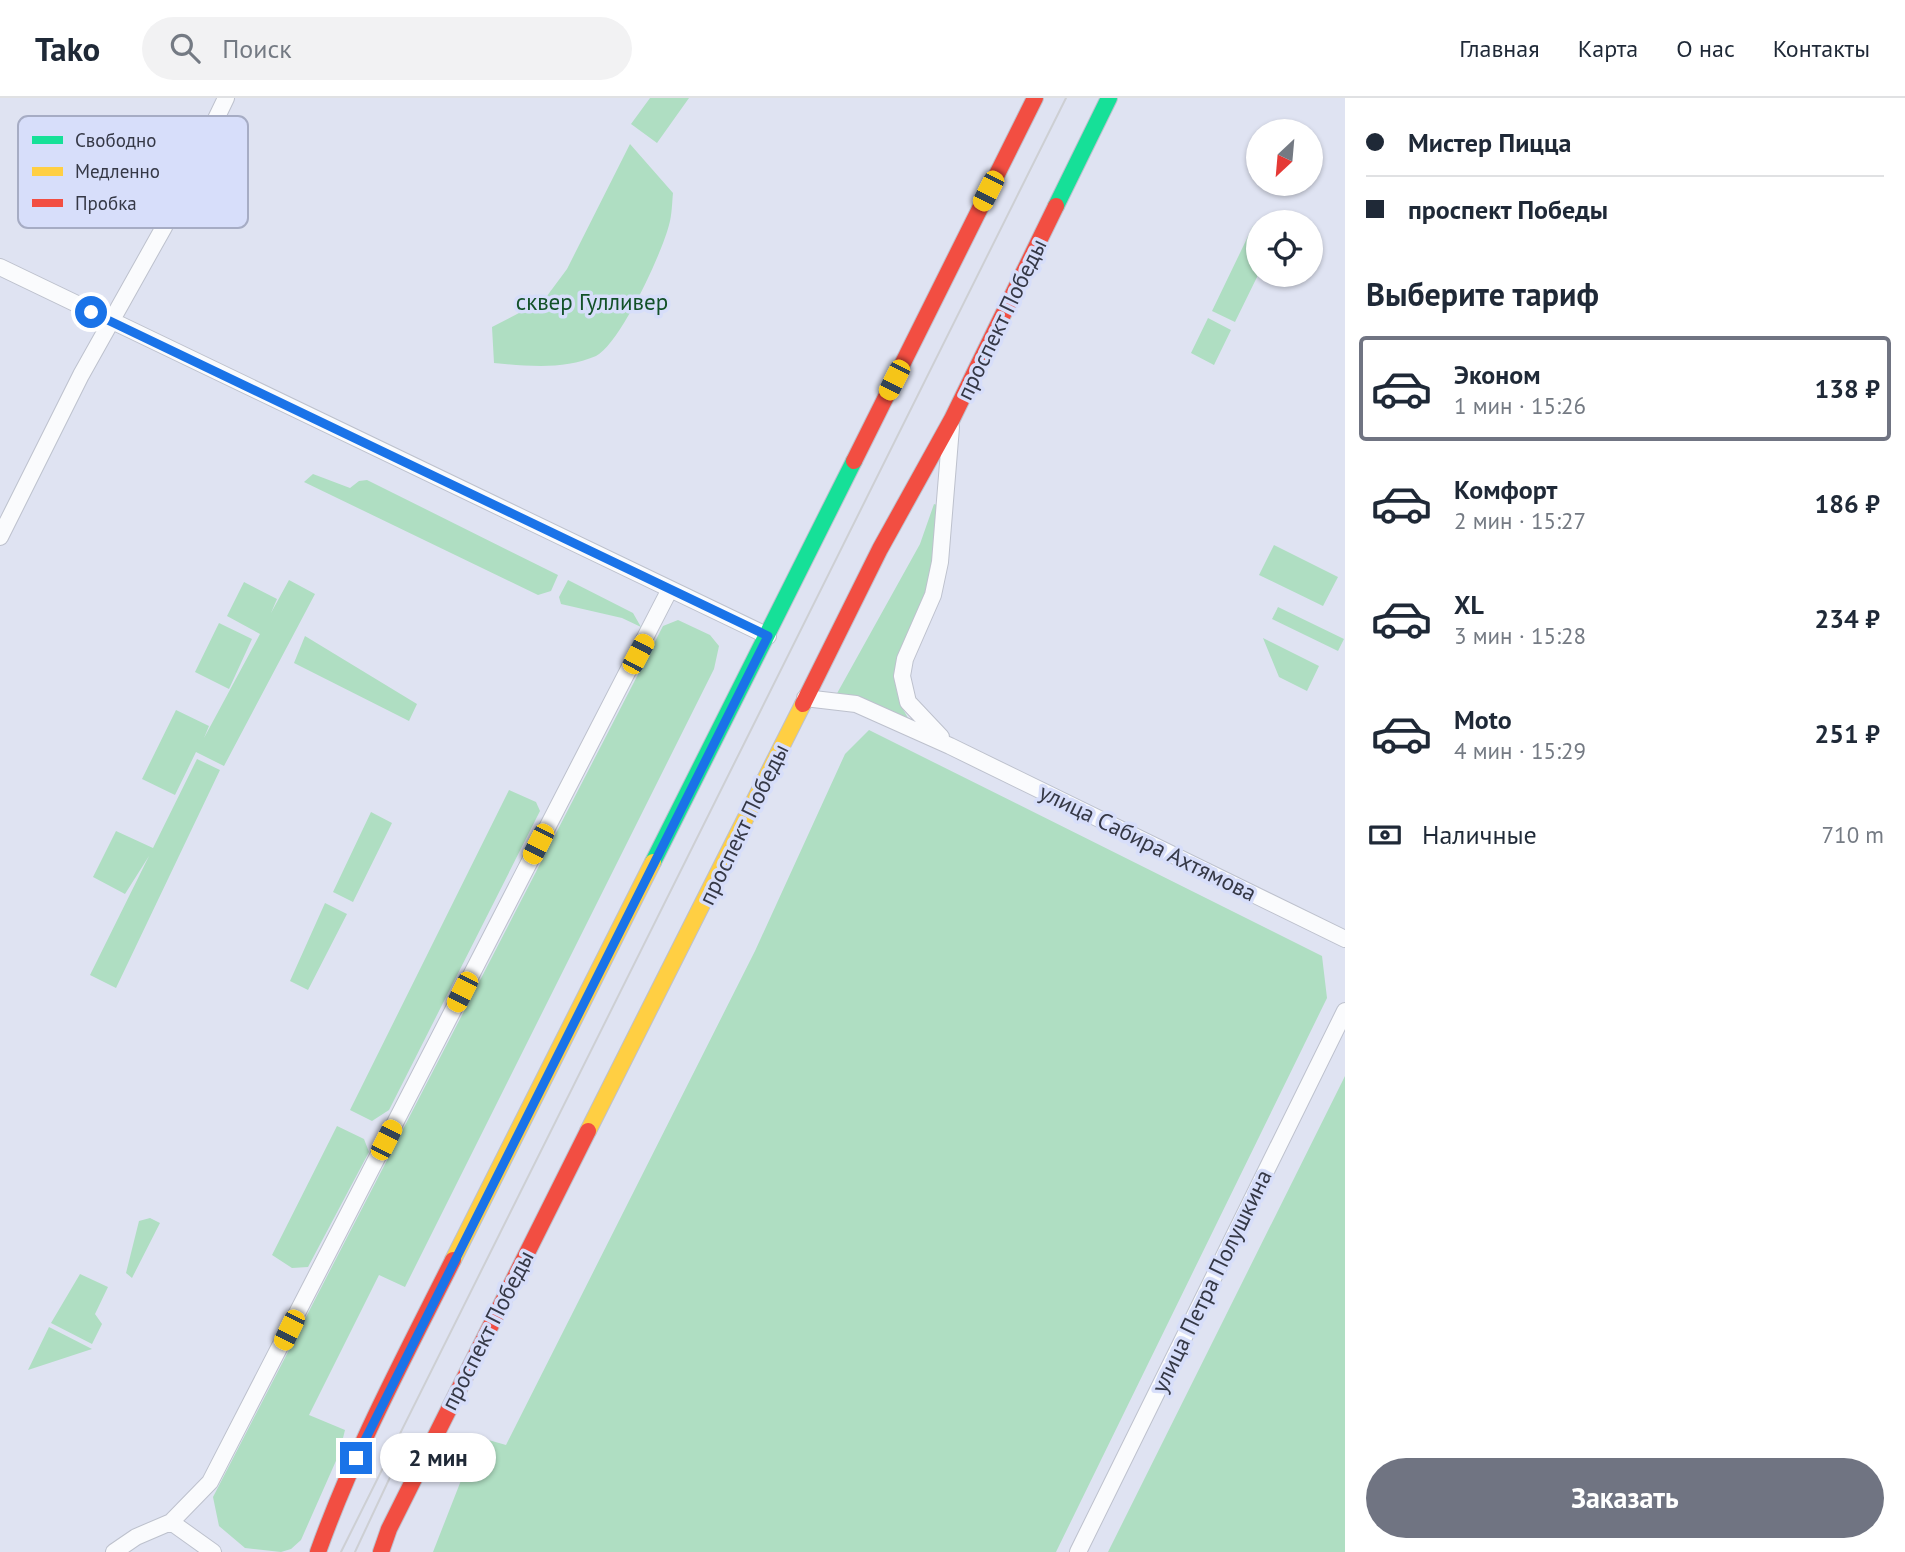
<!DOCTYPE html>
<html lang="ru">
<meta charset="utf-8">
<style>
body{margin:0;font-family:"PT Sans",sans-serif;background:#f2f2f3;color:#1f2937;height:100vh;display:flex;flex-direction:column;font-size:26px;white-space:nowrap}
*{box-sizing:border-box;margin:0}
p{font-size:23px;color:#747a83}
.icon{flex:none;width:38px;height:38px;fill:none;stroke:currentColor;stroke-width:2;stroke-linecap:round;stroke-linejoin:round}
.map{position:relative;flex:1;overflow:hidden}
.details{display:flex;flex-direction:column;background:#fff;width:560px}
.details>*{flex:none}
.top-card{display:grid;align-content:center;height:154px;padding:0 21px;background:#fff}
.needle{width:46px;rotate:206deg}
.buttons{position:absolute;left:1246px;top:21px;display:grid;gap:14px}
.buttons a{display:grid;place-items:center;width:77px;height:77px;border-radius:50%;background:#fff;box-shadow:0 2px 5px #0004;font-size:35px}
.end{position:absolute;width:32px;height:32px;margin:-16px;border:9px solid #1a73e8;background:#fff;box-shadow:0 0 0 4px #fff}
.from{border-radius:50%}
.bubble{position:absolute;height:49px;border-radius:24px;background:#fff;box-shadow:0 2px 5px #0004;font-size:23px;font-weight:700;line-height:49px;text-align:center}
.car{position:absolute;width:21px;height:42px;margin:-21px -10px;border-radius:9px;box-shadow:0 0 5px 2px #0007;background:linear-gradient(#f5c518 24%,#345 0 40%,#f5c518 0 76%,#345 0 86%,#f5c518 0)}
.top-card b{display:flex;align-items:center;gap:24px;height:66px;font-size:26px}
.top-card b+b{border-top:2px solid #e0e1e3}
.top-card i{width:18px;height:18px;background:#1f2937}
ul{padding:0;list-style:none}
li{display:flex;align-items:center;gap:21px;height:105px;margin:0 14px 10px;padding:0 7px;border:4px solid transparent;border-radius:7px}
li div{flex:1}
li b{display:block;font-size:26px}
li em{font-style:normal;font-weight:700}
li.active{border-color:#707482}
li>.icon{width:63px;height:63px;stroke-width:1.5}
h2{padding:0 21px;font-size:32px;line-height:84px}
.pay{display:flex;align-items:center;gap:18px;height:77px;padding:0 21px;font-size:26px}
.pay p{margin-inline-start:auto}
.cta{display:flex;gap:14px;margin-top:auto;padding:14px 21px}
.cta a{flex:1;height:80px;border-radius:42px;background:#707482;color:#fff;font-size:28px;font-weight:700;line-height:80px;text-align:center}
header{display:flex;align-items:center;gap:42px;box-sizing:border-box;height:98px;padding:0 35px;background:#fff;border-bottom:2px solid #e0e1e3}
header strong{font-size:33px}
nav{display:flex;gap:38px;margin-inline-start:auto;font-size:24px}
.search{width:490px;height:63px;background:#f2f2f3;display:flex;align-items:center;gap:18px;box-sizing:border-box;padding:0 24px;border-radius:38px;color:#747a83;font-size:26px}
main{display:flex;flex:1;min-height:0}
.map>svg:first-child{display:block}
.green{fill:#afdec2}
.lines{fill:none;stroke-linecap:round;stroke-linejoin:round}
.street-casing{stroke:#bdc1cd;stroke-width:18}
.fast-casing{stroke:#bdc1cd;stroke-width:18}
.slow-casing{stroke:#bdc1cd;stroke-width:18}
.jam-casing{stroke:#bdc1cd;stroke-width:18}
.street{stroke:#fafbfd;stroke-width:16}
.fast{stroke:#16e098;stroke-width:16}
.slow{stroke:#ffcf43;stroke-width:16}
.jam{stroke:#f24e42;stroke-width:16}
.tram{stroke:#cdcfd3;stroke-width:2}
.route{stroke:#1a73e8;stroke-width:9}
.labels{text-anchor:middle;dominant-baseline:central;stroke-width:7;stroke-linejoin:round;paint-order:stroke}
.park-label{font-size:23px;fill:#125128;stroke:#d7defa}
.street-label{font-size:23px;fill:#353846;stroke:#d7defa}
.key{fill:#d7defa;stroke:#a6acc4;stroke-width:2}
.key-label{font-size:19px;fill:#353846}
</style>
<header>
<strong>Tako</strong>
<div class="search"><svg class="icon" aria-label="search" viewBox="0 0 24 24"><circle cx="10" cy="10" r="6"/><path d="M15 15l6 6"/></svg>Поиск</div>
<nav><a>Главная</a><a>Карта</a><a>О нас</a><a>Контакты</a></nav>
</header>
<main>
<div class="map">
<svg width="1345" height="1454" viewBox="0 0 1345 1454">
<rect width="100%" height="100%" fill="#dfe3f2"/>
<path class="green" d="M 650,0 L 689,0 L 657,45 L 631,26 Z
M 630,46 L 673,95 C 672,105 672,117 669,127 C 662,155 620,246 596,258 C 564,272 528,268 494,265 L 492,229 L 544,202 L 567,171 Z
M 1253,128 L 1258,130 L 1258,177 L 1235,224 L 1212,213 Z
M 1208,220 L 1231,232 L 1214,267 L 1191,255 Z
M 313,376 L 350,390 L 359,383 L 367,382 L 558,477 L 551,493 L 538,497 L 304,384 Z
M 934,406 L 937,407 C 937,427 941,453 935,473 C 921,527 870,567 911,624 L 835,599 L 920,446 Z
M 1274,447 L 1338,479 L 1323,508 L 1259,477 Z
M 289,482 L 315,496 L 224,668 L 196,654 L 175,697 L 142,681 L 176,612 L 209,628 L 204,640 L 260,536 L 227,518 L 244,484 L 277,501 L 271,515 Z
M 568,482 L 633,515 L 641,529 L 622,520 L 561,506 L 559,499 Z
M 1278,509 L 1344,541 L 1338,553 L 1272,521 Z
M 678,522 L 710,537 L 719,548 L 714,571 L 405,1189 L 379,1177 L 309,1317 L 345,1332 L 339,1356 L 301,1442 L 291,1451 L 281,1454 L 245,1450 L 219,1428 L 213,1399 L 663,528 Z
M 219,525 L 252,541 L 229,591 L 195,574 Z
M 305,538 L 417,606 L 409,623 L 294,565 Z
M 1263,540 L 1319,568 L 1307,593 L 1279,579 Z
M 869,632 L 1322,858 L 1327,900 L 1056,1454 L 433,1454 L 478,1339 L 506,1347 L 755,853 L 845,656 Z
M 197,661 L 220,672 L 116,890 L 90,877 L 149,758 L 125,796 L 93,779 L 116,733 L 153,750 Z
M 509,692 L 536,704 L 540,713 L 389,1012 L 372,1023 L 350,1012 Z
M 371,714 L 392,725 L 353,804 L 333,794 Z
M 325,805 L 347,816 L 308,892 L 290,883 Z
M 1345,978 L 1345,1454 L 1108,1454 Z
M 337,1028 L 364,1041 L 369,1054 L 308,1169 L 292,1170 L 272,1157 Z
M 150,1120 L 160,1125 L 132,1180 L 126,1175 L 139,1123 Z
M 80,1176 L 108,1189 L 95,1216 L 102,1226 L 92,1246 L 51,1225 Z
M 49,1229 L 92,1251 L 28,1272 Z"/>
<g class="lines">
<g class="street-casing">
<path id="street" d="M 0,169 L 768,538
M 0,439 L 81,277 L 164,129 L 226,0
M 805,600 L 856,606 L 950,648 L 1345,841
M 941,639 L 908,604 L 902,578 L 905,561 L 933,497 L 940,464 L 951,329
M 171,1424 L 213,1454
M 114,1454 L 136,1439 L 171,1424 L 210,1384 L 669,493
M 1078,1454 L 1345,913"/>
</g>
<g class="fast-casing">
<path id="fast" d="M 1056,108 L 1109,0
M 653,764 L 854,363"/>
</g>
<g class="slow-casing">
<path id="slow" d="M 588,1033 L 803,606
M 453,1162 L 653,764"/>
</g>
<g class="jam-casing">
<path id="jam" d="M 854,363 L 1035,0
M 803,606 L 880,451 L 952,321 L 1056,108
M 318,1454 C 354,1353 405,1258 453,1162
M 381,1454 L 389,1431 L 588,1033"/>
</g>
<use href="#street" class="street"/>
<use href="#fast" class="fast"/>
<use href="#slow" class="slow"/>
<use href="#jam" class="jam"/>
<path class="tram" d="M 341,1454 L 1066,0
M 355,1454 L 407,1343"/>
</g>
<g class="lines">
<path class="route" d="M 91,214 L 768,538 L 356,1360"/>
</g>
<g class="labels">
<g class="park-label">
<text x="592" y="203">сквер Гулливер</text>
</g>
<g class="street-label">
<text transform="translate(1001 221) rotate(-64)">проспект Победы</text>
<text transform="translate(743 726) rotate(-64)">проспект Победы</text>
<text transform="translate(1148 744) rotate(26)">улица Сабира Ахтямова</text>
<text transform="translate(1211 1183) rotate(-64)">улица Петра Полушкина</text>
<text transform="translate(487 1232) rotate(-63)">проспект Победы</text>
</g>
</g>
<rect x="18" y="18" width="230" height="112" rx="10" class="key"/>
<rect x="32" y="38" width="31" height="8" fill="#16e098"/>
<rect x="32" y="69" width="31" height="9" fill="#ffcf43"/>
<rect x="32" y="101" width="31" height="8" fill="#f24e42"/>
<g class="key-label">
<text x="75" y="49">Свободно</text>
<text x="75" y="80">Медленно</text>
<text x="75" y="112">Пробка</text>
</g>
</svg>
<div class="buttons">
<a><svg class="needle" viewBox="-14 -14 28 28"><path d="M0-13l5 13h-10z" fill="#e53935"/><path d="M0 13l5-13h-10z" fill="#747a83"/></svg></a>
<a><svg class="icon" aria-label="locate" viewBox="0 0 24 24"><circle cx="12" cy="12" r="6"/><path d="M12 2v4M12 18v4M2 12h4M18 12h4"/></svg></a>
</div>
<i class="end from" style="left:91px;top:214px"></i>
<i class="end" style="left:356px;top:1360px"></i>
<div class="bubble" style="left:380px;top:1335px;width:116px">2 мин</div>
<i class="car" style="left:988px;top:93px;rotate:207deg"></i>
<i class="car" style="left:894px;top:282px;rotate:207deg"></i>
<i class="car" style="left:638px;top:556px;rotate:28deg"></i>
<i class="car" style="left:538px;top:746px;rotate:207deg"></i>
<i class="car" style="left:462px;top:894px;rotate:207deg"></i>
<i class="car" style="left:386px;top:1042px;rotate:27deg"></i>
<i class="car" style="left:289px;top:1232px;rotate:206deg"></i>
</div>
<section class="details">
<div class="top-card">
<b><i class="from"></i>Мистер Пицца</b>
<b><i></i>проспект Победы</b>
</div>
<h2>Выберите тариф</h2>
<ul>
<li class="active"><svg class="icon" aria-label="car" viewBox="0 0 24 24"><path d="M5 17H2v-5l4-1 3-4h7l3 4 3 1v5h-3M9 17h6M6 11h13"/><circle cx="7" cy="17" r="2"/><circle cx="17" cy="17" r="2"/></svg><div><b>Эконом</b><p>1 мин · 15:26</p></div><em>138 ₽</em></li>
<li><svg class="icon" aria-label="car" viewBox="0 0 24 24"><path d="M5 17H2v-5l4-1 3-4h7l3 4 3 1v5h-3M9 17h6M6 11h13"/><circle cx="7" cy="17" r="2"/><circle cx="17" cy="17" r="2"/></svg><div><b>Комфорт</b><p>2 мин · 15:27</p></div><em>186 ₽</em></li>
<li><svg class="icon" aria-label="car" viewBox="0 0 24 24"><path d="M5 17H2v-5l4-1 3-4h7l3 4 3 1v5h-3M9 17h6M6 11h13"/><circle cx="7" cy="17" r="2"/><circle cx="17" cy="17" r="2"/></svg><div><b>XL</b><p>3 мин · 15:28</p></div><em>234 ₽</em></li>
<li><svg class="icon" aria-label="car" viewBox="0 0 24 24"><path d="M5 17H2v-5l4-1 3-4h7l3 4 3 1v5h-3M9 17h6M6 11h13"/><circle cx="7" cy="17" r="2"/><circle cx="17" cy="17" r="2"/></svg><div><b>Moto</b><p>4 мин · 15:29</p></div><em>251 ₽</em></li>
</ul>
<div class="pay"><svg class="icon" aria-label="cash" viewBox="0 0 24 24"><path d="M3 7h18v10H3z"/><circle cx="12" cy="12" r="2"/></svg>Наличные<p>710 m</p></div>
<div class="cta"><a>Заказать</a></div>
</section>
</main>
